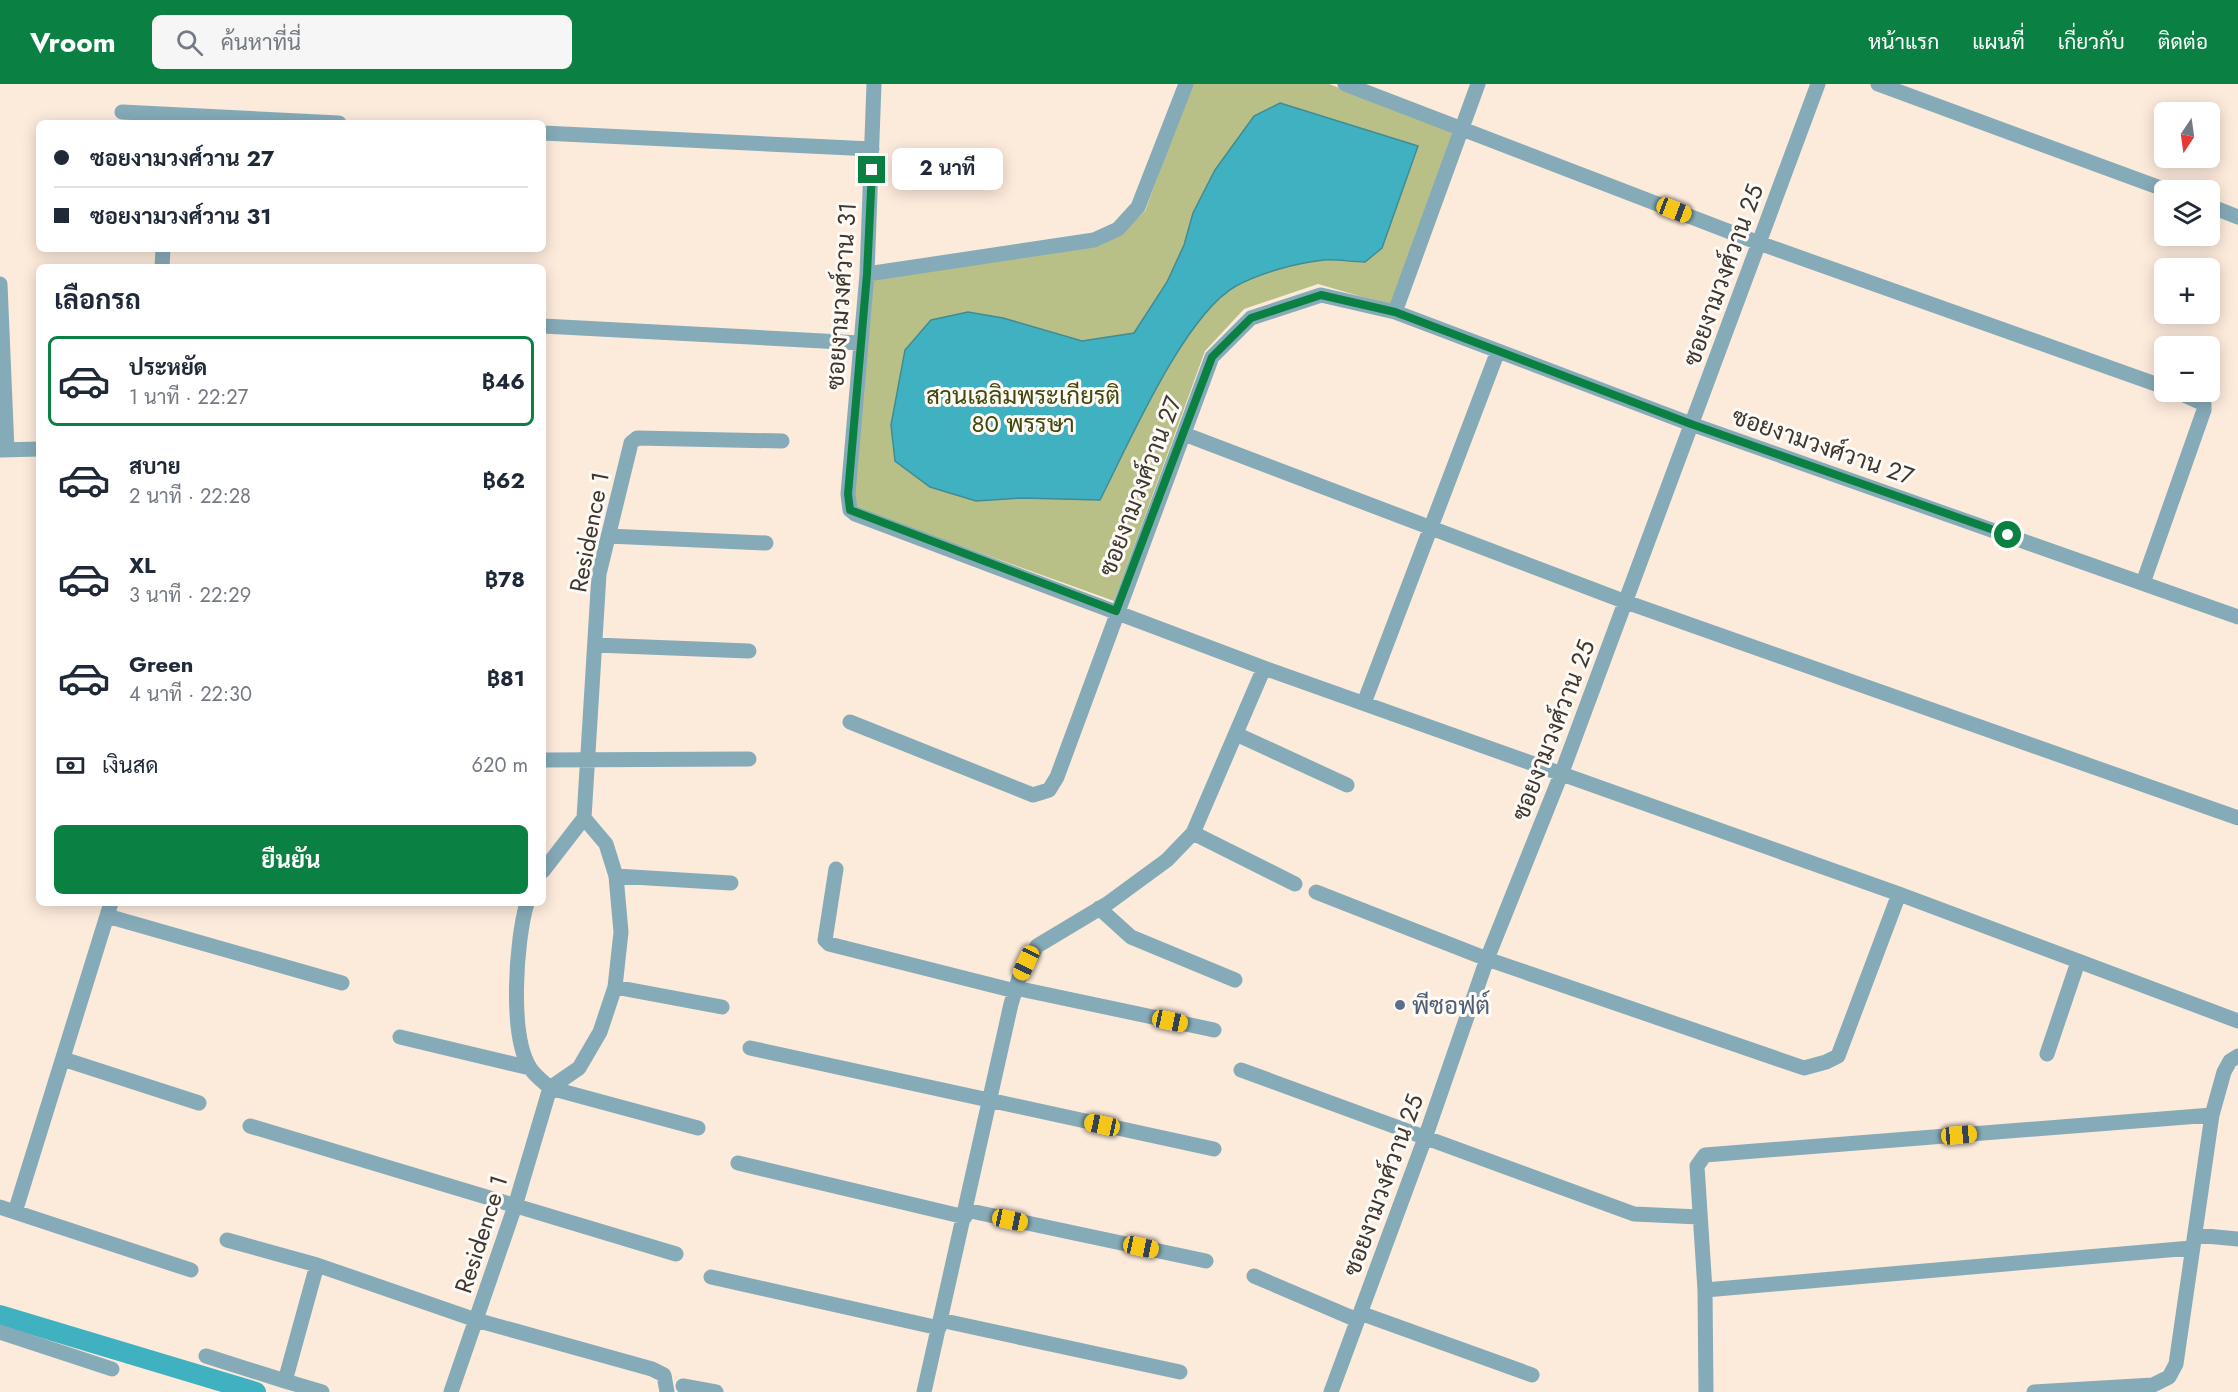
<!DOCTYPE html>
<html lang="th">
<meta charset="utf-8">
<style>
body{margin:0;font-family:Jost,Sarabun,sans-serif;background:#f6f6f7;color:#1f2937;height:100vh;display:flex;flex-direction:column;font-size:22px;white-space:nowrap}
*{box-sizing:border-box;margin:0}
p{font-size:20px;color:#747a83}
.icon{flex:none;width:33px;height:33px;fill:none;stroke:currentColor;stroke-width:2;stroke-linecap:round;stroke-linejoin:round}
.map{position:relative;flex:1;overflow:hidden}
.drawer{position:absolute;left:36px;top:180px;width:510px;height:642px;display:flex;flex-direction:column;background:#fff;border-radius:9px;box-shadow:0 3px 15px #0003}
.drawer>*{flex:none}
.hud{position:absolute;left:36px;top:36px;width:510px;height:132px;border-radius:9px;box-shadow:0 3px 15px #0003;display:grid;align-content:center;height:132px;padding:0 18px;background:#fff}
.needle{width:39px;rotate:193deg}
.tools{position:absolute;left:2154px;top:18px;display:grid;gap:12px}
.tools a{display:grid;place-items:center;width:66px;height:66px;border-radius:9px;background:#fff;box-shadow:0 3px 15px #0003;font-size:30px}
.end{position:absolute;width:27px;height:27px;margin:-14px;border:8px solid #0b8043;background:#fff;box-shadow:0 0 0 3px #fff}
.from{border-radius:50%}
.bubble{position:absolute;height:42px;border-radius:9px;background:#fff;box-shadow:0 3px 15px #0003;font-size:20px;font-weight:700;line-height:42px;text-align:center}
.car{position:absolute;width:18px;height:36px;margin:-18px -9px;border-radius:8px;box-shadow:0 0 4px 2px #0007;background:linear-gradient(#f5c518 24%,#345 0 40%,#f5c518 0 76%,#345 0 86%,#f5c518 0)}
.hud b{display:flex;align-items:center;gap:21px;height:57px;font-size:22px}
.hud b+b{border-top:2px solid #e0e1e3}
.hud i{width:15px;height:15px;background:#1f2937}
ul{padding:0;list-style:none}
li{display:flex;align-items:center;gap:18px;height:90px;margin:0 12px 9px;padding:0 6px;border:3px solid transparent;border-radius:9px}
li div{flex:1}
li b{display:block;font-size:22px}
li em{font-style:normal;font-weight:700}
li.current{border-color:#0b8043}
li>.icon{width:54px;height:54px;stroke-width:1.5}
h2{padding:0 18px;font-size:27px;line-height:72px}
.pay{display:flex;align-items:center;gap:15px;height:66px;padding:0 18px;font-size:22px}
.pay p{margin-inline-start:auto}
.action{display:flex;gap:12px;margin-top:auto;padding:12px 18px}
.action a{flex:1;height:69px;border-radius:9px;background:#0b8043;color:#fff;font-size:24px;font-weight:700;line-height:69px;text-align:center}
header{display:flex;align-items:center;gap:36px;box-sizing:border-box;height:84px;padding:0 30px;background:#0b8043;color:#fff}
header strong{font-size:28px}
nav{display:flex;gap:33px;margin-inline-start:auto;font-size:21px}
.search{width:420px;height:54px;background:#f6f6f7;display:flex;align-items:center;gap:15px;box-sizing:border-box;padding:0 21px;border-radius:9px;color:#747a83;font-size:22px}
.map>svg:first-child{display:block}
.green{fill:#b8c088}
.water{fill:#40b1c0;stroke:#408c94;stroke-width:1.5}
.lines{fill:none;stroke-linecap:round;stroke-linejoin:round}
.canal{stroke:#40b1c0;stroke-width:20}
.minor{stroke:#85abb8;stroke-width:15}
.route{stroke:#0b8043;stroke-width:8}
.service-dot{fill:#5c6f8a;stroke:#fefaf6;stroke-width:2}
.labels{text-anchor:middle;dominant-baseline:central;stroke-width:6;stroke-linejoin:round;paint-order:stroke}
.street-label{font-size:24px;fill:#3f372f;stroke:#fefaf6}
.park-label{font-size:24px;fill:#42480c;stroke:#fefaf6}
.service-label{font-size:24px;fill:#4e5e75;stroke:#fefaf6;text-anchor:start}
</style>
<header>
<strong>Vroom</strong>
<div class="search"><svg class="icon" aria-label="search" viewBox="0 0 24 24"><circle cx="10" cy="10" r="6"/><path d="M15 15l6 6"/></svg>ค้นหาที่นี่</div>
<nav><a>หน้าแรก</a><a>แผนที่</a><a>เกี่ยวกับ</a><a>ติดต่อ</a></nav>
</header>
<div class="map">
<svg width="2238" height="1308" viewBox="0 0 2238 1308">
<rect width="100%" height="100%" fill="#fceadb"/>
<path class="green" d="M 1192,0 L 1329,0 L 1464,51 L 1400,224 L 1318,200 L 1244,225 L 1205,267 L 1114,517 L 852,423 L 873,195 L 1120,151 L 1145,127 Z"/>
<path class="water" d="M 1280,19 L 1418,62 L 1382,164 L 1365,178 C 1351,178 1337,175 1324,176 C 1296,179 1260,189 1236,202 C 1184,231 1128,361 1100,416 L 1021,414 L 976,417 L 930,403 L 895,377 L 891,341 L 905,266 L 931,236 L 968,228 L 1003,234 L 1082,257 L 1134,249 L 1167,198 L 1184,161 L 1193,129 L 1215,86 L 1254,32 Z"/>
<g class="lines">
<path class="canal" d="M 0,1231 L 256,1308"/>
<path class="minor" d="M 874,0 L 867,190 L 848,410 L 850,426 L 855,430 L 1264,584 L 1899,810 L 2238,937
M 1345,0 L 1759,159 L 2164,303
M 1878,0 L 2166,106
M 122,28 L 339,39
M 543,49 L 872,65
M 2210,122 L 2238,133
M 162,183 L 163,165
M 867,190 L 1094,156 L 1118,145 L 1138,123 L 1186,0
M 0,200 L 7,366
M 1395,228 L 1478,0
M 543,242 L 860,259
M 1184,350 L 1626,518 L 2238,734
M 0,366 L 39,365
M 608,452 L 766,459
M 2143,499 L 2204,326 L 2204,320 L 2177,308
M 595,561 L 749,567
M 1364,619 L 1498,267
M 850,638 L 1033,711 L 1049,706 L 1057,693 L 1212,273 L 1251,234 L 1321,211 L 1395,228 L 1691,340 L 2238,533
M 1236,650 L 1347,701
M 543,676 L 749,675
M 1193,749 L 1295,800
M 836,785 L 825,856 L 829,860 L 1015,907
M 543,787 L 584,734 L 599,490 L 631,359 L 637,354 L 782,357
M 616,792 L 731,799
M 1316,808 L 1487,875 L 1804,984 L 1826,978 L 1838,972 L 1899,810
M 527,819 C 516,856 509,951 530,984 C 535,992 544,998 550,1004
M 1099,824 L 1131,853 L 1235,896
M 107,832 L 342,899
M 615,903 L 722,923
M 1016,904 L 1214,946
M 400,953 L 530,984
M 750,964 L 1214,1065
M 2047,970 L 2078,878
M 63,975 L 199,1019
M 1241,986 L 1634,1130 L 1699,1133
M 550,1004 L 698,1044
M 250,1042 L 676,1170
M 738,1079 L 965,1133
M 0,1123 L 191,1186
M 966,1126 L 1206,1177
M 15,1128 L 111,819
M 2195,1151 L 2238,1155
M 227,1156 L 317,1181 L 476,1236 L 652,1285 L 664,1291 L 667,1308
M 1254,1192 L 1357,1236
M 711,1193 L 939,1244
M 1705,1206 L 2191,1164
M 1360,1229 L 1532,1291
M 940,1236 L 1180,1288
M 0,1248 L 112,1285
M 206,1272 L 285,1297 L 317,1181
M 285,1297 L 322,1308
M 683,1302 L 716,1308
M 451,1308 L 515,1122 L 550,1004 L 579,984 L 600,948 L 615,903 L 621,848 L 616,792 L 606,760 L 584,734
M 924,1308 L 1011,920 L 1019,894 L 1037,862 L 1107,820 L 1167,776 L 1193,749 L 1264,584
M 1331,1308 L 1425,1054 L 1487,875 L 1562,688 L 1818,0
M 1706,1308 L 1705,1206 L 1697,1082 L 1705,1071 L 2212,1031
M 2034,1308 L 2153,1301 L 2169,1293 L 2176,1280 L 2212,1031 L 2224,988 L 2230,977 L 2238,972"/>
</g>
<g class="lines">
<path class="route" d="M 872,86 L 867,190 L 848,410 L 850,426 L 1116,527 L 1212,273 L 1251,234 L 1321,211 L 1395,228 L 1691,340 L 2008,451"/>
</g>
<circle class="service-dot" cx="1400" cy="921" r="6"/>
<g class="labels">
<g class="street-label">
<text transform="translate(1723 191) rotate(-70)">ซอยงามวงศ์วาน 25</text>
<text transform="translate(841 212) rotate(-86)">ซอยงามวงศ์วาน 31</text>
<text transform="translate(1823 362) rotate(19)">ซอยงามวงศ์วาน 27</text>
<text transform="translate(1140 402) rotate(-69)">ซอยงามวงศ์วาน 27</text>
<text transform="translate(589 448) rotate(-79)">Residence 1</text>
<text transform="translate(1553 646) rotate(-69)">ซอยงามวงศ์วาน 25</text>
<text transform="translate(1383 1101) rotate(-70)">ซอยงามวงศ์วาน 25</text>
<text transform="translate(481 1150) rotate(-72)">Residence 1</text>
</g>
<g class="park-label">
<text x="1023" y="311">สวนเฉลิมพระเกียรติ<tspan x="1023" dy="28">80 พรรษา</tspan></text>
</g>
<g class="service-label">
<text x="1412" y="921">พีซอฟต์</text>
</g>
</g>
</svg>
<div class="tools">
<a><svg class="needle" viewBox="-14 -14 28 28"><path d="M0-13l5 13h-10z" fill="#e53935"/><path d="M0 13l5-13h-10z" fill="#747a83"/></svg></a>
<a><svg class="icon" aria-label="layers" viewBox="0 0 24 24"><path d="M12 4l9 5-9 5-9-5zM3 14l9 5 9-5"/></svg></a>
<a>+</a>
<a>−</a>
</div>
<i class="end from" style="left:2008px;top:451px"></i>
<i class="end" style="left:872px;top:86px"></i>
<div class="bubble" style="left:892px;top:64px;width:111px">2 นาที</div>
<i class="car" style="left:1674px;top:126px;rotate:111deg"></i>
<i class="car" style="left:1026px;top:879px;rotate:205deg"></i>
<i class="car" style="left:1170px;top:937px;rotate:102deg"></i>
<i class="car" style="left:1102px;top:1041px;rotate:282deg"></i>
<i class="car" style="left:1959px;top:1051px;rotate:85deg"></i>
<i class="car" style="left:1010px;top:1136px;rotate:102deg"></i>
<i class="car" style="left:1141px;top:1163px;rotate:102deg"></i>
<div class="hud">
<b><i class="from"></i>ซอยงามวงศ์วาน 27</b>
<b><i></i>ซอยงามวงศ์วาน 31</b>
</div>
<section class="drawer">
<h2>เลือกรถ</h2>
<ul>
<li class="current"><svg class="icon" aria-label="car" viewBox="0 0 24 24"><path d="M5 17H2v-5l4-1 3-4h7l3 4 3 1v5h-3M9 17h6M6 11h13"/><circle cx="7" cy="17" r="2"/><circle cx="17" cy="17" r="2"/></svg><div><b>ประหยัด</b><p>1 นาที · 22:27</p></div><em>฿46</em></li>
<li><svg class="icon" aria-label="car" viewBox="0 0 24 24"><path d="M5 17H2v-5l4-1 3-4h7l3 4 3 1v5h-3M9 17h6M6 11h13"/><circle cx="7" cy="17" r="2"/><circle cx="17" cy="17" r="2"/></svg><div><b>สบาย</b><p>2 นาที · 22:28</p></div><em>฿62</em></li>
<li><svg class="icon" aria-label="car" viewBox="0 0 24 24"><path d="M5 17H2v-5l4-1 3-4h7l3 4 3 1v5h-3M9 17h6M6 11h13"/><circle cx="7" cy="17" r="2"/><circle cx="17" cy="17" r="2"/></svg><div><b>XL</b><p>3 นาที · 22:29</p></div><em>฿78</em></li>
<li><svg class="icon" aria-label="car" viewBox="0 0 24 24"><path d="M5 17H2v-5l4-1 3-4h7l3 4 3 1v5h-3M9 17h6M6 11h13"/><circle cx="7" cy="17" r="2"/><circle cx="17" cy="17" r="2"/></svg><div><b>Green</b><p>4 นาที · 22:30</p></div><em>฿81</em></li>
</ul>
<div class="pay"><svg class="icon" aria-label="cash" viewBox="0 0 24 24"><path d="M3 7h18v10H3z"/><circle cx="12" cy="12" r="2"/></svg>เงินสด<p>620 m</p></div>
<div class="action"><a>ยืนยัน</a></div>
</section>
</div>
